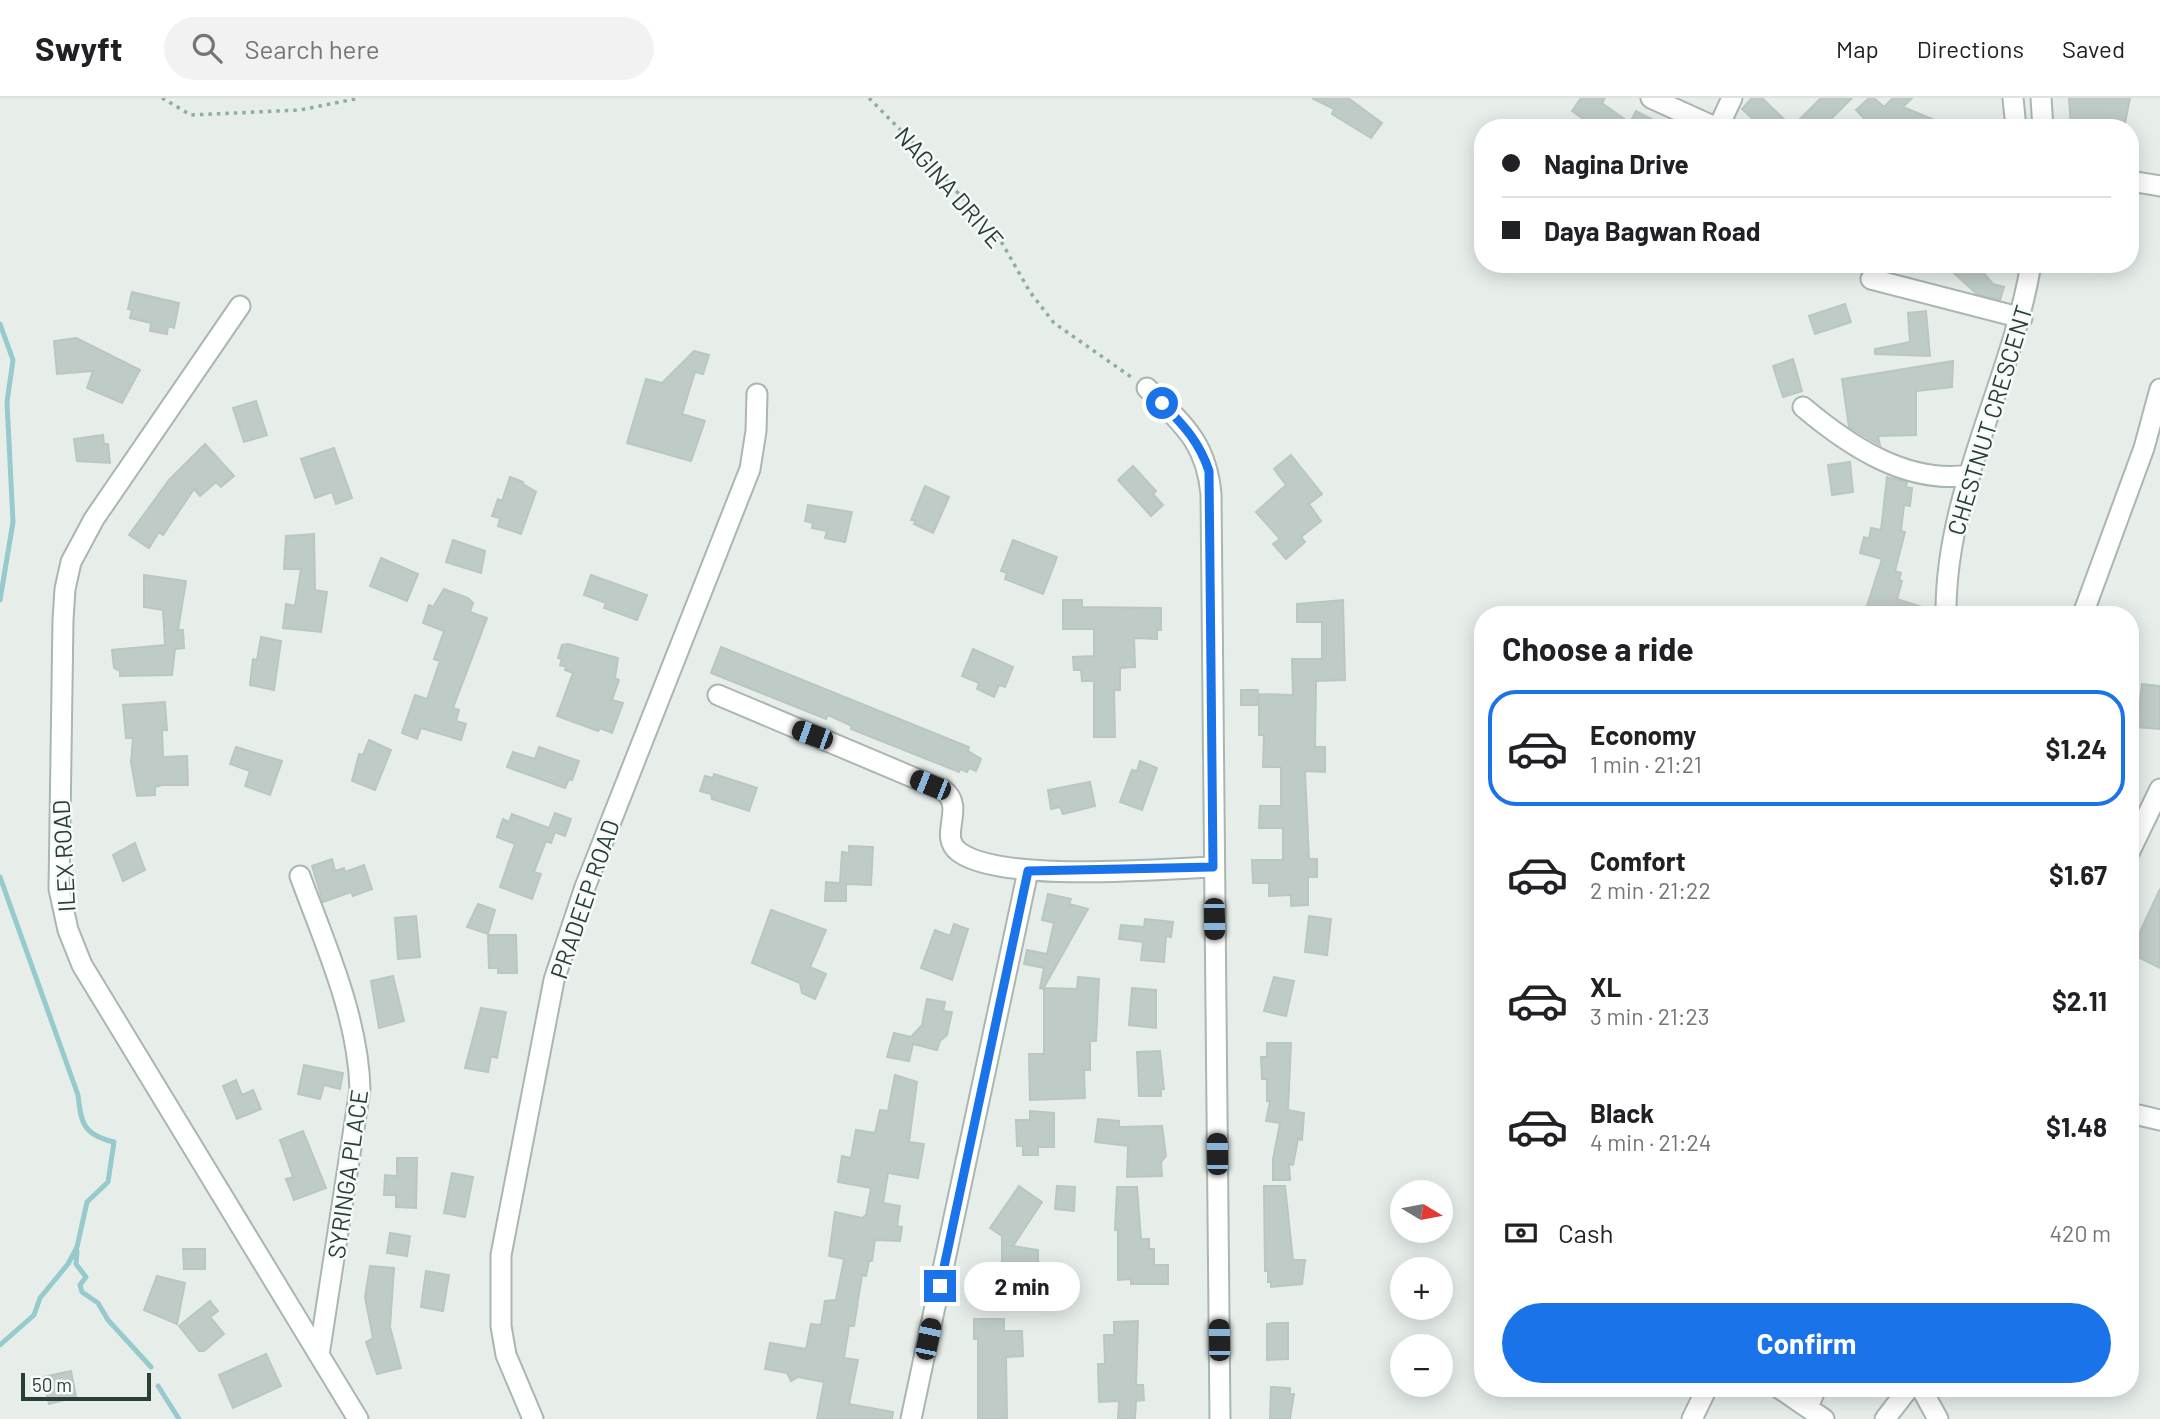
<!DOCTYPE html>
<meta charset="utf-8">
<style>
body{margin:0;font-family:Barlow,sans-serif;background:#f2f2f2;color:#202124;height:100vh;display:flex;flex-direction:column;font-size:26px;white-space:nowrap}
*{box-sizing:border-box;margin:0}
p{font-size:23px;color:#757577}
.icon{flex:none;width:38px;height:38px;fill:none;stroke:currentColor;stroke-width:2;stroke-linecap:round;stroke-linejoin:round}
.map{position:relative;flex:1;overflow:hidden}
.details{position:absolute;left:1474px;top:508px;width:665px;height:791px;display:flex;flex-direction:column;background:#fff;border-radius:28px;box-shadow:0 4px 18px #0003}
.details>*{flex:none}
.hud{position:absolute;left:1474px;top:21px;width:665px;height:154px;border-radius:28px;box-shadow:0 4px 18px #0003;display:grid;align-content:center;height:154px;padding:0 28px;background:#fff}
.needle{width:46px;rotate:100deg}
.controls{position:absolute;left:1390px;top:1082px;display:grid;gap:14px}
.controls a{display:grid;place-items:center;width:63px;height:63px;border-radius:50%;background:#fff;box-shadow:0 4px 18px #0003;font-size:35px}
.scale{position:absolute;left:21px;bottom:18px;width:130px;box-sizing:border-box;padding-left:7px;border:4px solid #273f36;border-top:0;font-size:19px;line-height:24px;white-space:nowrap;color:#273f36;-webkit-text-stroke:5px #f7faf9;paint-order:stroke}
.end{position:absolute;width:32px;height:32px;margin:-16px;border:9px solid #1a73e8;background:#fff;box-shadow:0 0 0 4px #fff}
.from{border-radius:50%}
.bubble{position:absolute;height:49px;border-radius:24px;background:#fff;box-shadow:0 4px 18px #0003;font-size:23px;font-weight:700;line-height:49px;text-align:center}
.car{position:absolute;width:21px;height:42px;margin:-21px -10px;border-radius:9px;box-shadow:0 0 5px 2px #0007;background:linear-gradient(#222 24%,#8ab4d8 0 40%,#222 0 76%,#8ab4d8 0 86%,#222 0)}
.hud b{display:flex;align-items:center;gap:24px;height:66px;font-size:26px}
.hud b+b{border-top:2px solid #e0e0e0}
.hud i{width:18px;height:18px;background:#202124}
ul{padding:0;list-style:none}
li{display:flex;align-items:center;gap:21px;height:116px;margin:0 14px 10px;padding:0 14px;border:4px solid transparent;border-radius:28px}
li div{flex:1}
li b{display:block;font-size:26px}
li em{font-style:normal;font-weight:700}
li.current{border-color:#1a73e8}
li>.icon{width:63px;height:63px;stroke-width:1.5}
h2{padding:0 28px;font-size:32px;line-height:84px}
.pay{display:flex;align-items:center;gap:18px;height:77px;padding:0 28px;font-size:26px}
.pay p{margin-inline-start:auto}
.cta{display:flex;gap:14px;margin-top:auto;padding:14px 28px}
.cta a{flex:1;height:80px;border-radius:42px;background:#1a73e8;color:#fff;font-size:28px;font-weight:700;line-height:80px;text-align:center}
header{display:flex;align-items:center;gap:42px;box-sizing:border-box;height:98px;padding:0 35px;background:#fff;border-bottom:2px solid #e0e0e0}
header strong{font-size:33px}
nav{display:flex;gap:38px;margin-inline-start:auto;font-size:24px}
.search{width:490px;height:63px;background:#f2f2f2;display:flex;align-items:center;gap:18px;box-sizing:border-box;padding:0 24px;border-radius:38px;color:#757577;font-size:26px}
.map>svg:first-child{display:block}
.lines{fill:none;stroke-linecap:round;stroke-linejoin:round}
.stream{stroke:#96cacc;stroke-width:5}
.building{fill:#bfcbc6;stroke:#bac7c0;stroke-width:2}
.minor-casing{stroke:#aab6b0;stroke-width:23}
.path{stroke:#8bae9f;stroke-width:3.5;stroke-dasharray:3.5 5;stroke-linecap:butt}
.minor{stroke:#fff;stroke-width:19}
.route{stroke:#1a73e8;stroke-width:9}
.labels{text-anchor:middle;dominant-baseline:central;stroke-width:5;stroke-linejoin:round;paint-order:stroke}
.street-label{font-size:24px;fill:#273f36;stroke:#f7faf9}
</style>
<header>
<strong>Swyft</strong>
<div class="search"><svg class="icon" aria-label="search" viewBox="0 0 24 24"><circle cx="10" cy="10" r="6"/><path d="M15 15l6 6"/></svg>Search here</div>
<nav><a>Map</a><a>Directions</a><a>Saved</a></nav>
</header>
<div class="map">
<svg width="2160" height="1321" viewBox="0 0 2160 1321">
<rect width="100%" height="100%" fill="#e7eeea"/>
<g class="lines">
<path class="stream" d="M 0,226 L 13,262 L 7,304 L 13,424 L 0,502
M 0,779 L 78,997 C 81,1026 84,1037 114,1044 L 108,1084 L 87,1104 L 77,1149 L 68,1166 L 40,1200 L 34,1217 L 0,1247
M 77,1153 L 76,1166 L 86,1179 L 80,1187 L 82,1194 L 98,1205 L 108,1222 L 151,1269
M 158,1288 L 179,1321"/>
</g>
<path class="building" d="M 1312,0 L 1348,0 L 1382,25 L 1371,40 L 1332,16 L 1334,11 Z
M 1581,0 L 1605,0 L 1602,5 L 1630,25 L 1636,13 L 1669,30 L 1596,30 L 1572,13 Z
M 1752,0 L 1762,0 L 1792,29 L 1821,0 L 1852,0 L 1822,30 L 1746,30 L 1754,22 L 1742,11 Z
M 1869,0 L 1874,0 L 1884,9 L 1893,0 L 1912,0 L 1903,9 L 1954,30 L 1873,30 L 1856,12 Z
M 2069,0 L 2130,0 L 2124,30 L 2071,30 Z
M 1944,166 L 1976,166 L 1993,186 L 2004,189 L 2000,202 L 1977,196 Z
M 132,194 L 179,205 L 174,230 L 168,228 L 167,236 L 150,233 L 151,225 L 130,220 L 132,212 L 128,211 Z
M 1845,206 L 1851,224 L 1815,236 L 1809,218 Z
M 1926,213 L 1930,258 L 1875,256 L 1875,251 L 1910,244 L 1908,215 Z
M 76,240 L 140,272 L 122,305 L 87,290 L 93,273 L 57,276 L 54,243 Z
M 694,253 L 709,257 L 703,276 L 695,274 L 682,316 L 705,323 L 691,363 L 627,345 L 646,281 L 662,285 Z
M 1793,261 L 1802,293 L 1783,299 L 1773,268 Z
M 1953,263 L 1952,289 L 1916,293 L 1916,337 L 1878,338 L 1880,347 L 1849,329 L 1842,281 Z
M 256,303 L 267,337 L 244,344 L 233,310 Z
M 103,337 L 104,346 L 108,346 L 110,365 L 77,363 L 74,341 Z
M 205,346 L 234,378 L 221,389 L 216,384 L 200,398 L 194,391 L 163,437 L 159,434 L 149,450 L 129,437 L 169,382 Z
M 334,350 L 352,400 L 336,406 L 332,394 L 315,400 L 301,361 Z
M 1291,357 L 1322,396 L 1309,406 L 1321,423 L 1301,439 L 1305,444 L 1286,461 L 1273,446 L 1280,441 L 1256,414 L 1286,387 L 1274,371 Z
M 1850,364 L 1853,394 L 1832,397 L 1828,367 Z
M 1133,368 L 1156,393 L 1153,396 L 1163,407 L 1151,418 L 1118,382 Z
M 510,379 L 523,384 L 523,386 L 536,394 L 521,436 L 498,428 L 500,420 L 492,418 L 498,401 L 502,403 Z
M 1887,379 L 1907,384 L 1906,389 L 1912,390 L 1910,408 L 1904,407 L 1901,433 L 1905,434 L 1895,473 L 1901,475 L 1899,482 L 1902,483 L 1897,501 L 1934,513 L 1933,516 L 1874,516 L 1876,510 L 1867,508 L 1882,461 L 1860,455 L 1864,439 L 1869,441 L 1871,430 L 1881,432 Z
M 925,388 L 949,399 L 933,435 L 914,426 L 916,423 L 911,422 Z
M 808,407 L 852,414 L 845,444 L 825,440 L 827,433 L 812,430 L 813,425 L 805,423 Z
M 314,436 L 315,492 L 327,494 L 321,534 L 283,530 L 286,506 L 295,508 L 301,471 L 284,471 L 286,438 Z
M 453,442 L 485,453 L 481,475 L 446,464 Z
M 1013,442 L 1057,459 L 1043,496 L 1005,481 L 1007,475 L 1001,473 Z
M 381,460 L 418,476 L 407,503 L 370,488 Z
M 144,477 L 186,483 L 178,532 L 183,532 L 184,550 L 175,551 L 172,577 L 120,578 L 120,573 L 114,570 L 112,552 L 165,547 L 163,512 L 144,509 Z
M 591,477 L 647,497 L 637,522 L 604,510 L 606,505 L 584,497 Z
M 444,491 L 468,500 L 473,505 L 470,514 L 487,520 L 453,610 L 459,612 L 456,623 L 466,626 L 461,642 L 421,630 L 417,641 L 402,635 L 415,597 L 427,601 L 440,563 L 434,561 L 444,533 L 423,525 L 429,507 L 433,509 Z
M 1063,502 L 1082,502 L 1082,509 L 1161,510 L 1161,532 L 1157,532 L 1157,541 L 1134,540 L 1135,569 L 1120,570 L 1120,592 L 1114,592 L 1115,639 L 1094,639 L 1094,583 L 1082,583 L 1081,572 L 1074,572 L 1073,559 L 1094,558 L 1094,531 L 1063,531 Z
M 1343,502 L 1345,582 L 1316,583 L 1315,649 L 1325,649 L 1325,674 L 1305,673 L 1309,761 L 1317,761 L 1317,779 L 1308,779 L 1308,807 L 1291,808 L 1291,797 L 1269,798 L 1269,785 L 1253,785 L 1252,762 L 1283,762 L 1283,730 L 1259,730 L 1260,708 L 1281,708 L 1281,669 L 1263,669 L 1264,637 L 1259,637 L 1259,596 L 1293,597 L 1292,561 L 1322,561 L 1322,524 L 1297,524 L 1297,506 Z
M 261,539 L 281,543 L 274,592 L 250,587 L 253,561 L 257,562 Z
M 568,546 L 618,560 L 615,580 L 619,582 L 612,602 L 623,605 L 612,635 L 600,630 L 598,633 L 557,618 L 573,575 L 565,572 L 566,569 L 560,567 L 562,561 L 558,560 L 562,547 Z
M 721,549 L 969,649 L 968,653 L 981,661 L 976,673 L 969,670 L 967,674 L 960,671 L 959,674 L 851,631 L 852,628 L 828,617 L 826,621 L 711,575 Z
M 973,551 L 1013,569 L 1005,589 L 999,587 L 994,599 L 977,591 L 979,585 L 962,578 Z
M 2142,586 L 2160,588 L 2160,631 L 2137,629 Z
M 1241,592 L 1258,592 L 1257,607 L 1241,607 Z
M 165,604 L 167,632 L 162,632 L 163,659 L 187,658 L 188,687 L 162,687 L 155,689 L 155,697 L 137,698 L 131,664 L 133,640 L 126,640 L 123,607 Z
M 369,642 L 391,652 L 375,692 L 352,683 L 359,656 L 363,657 Z
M 236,649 L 282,663 L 270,697 L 245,688 L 250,673 L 230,666 Z
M 539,649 L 579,663 L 572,682 L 569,681 L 565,690 L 507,669 L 513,654 L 535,661 Z
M 1140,663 L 1157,670 L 1142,712 L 1120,704 L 1132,672 L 1137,673 Z
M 714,676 L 757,690 L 749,713 L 712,701 L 711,696 L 700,693 L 705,678 L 713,680 Z
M 1090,684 L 1095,708 L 1063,716 L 1060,709 L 1051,711 L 1048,692 Z
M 555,715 L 571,721 L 565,738 L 555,734 L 551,745 L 546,743 L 534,774 L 541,776 L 532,801 L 500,789 L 515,746 L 497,739 L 503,721 L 509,724 L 512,716 L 549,730 Z
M 135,745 L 145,772 L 123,783 L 113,757 Z
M 849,748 L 873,749 L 871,787 L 846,786 L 846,803 L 825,803 L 826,784 L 840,785 L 842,754 L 849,755 Z
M 332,761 L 335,773 L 344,770 L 345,774 L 364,767 L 372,791 L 353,798 L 351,794 L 323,804 L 312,768 Z
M 2160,791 L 2160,870 L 2130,855 Z
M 1048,796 L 1071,801 L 1069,806 L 1088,811 L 1043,891 L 1040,890 L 1044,870 L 1024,866 L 1027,852 L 1047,856 L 1054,825 L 1042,822 Z
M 478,806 L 495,812 L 488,836 L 467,829 Z
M 771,812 L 826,832 L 810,869 L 826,876 L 815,901 L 802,895 L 800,885 L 752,865 Z
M 416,818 L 420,859 L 398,861 L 395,820 Z
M 1309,818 L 1331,821 L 1327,857 L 1305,854 Z
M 1145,821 L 1173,824 L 1171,839 L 1166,838 L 1164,864 L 1141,862 L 1143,844 L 1119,841 L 1121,827 L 1144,829 Z
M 954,826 L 968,831 L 952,882 L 921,870 L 935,832 L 950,838 Z
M 488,837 L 516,837 L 517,875 L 498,875 L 498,870 L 489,870 Z
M 393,878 L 404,923 L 379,930 L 371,883 Z
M 1078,879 L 1099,881 L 1096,943 L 1090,943 L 1090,972 L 1084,972 L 1085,1000 L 1030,1002 L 1029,956 L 1044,956 L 1044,890 L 1077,891 Z
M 1274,879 L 1294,883 L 1286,918 L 1264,913 Z
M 1132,890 L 1156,892 L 1156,930 L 1129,927 Z
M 927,901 L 945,904 L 943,913 L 952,914 L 947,937 L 940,943 L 937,952 L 913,946 L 909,963 L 887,959 L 894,935 L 911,939 L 922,927 Z
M 481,910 L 506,914 L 497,960 L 491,958 L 488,974 L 465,970 Z
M 1267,945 L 1291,945 L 1288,1012 L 1304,1015 L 1302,1042 L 1298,1041 L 1293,1067 L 1289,1066 L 1290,1082 L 1273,1082 L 1273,1061 L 1280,1025 L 1266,1023 L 1270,1003 L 1267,1003 L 1267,981 L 1262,981 L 1261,959 L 1267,959 Z
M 1160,953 L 1164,991 L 1161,991 L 1161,998 L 1139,998 L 1137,954 Z
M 304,967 L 343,975 L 340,991 L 324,987 L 320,1001 L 298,996 Z
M 895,977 L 917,984 L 909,1044 L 924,1046 L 918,1080 L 888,1075 L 883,1105 L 900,1108 L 897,1128 L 902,1129 L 900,1143 L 875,1142 L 872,1163 L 869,1163 L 866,1178 L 862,1177 L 854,1228 L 849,1228 L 844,1260 L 858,1262 L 849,1306 L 893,1314 L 892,1321 L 817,1321 L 824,1284 L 798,1279 L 791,1283 L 787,1275 L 765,1271 L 770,1245 L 806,1251 L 811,1226 L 821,1227 L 825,1203 L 836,1202 L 844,1161 L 829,1158 L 835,1114 L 862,1120 L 866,1117 L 871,1090 L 838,1084 L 842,1058 L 851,1060 L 856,1032 L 875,1035 L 880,1012 L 888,1013 Z
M 236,982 L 242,997 L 253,992 L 261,1011 L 237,1021 L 223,988 Z
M 1030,1013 L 1054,1015 L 1054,1049 L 1038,1049 L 1038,1057 L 1023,1057 L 1023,1048 L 1017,1048 L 1016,1022 L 1030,1022 Z
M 1098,1021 L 1119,1023 L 1119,1029 L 1162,1028 L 1166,1058 L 1161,1064 L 1162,1078 L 1127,1079 L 1128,1048 L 1095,1044 Z
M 303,1033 L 326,1090 L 294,1102 L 286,1081 L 293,1079 L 280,1042 Z
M 397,1060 L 417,1060 L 416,1110 L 396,1109 L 396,1097 L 384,1097 L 385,1077 L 397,1078 Z
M 452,1075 L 473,1079 L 465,1119 L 444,1115 Z
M 1019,1088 L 1042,1104 L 1013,1148 L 1038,1152 L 1038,1188 L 1014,1188 L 1014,1170 L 1002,1170 L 1002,1138 L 990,1130 Z
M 1057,1088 L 1075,1089 L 1074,1113 L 1055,1111 Z
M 1264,1088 L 1285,1088 L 1293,1162 L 1305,1162 L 1302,1186 L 1271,1189 L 1271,1184 L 1268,1184 L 1268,1173 L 1265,1173 Z
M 1117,1089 L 1137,1089 L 1141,1141 L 1149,1141 L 1149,1151 L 1154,1151 L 1154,1167 L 1168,1167 L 1168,1186 L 1131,1186 L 1131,1181 L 1118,1182 L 1118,1132 L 1115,1132 Z
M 390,1135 L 410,1138 L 407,1158 L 387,1155 Z
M 183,1151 L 205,1151 L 205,1171 L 184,1171 Z
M 370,1168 L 394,1170 L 390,1229 L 401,1270 L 377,1276 L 366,1244 L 373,1240 L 365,1199 Z
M 426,1173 L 449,1177 L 443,1213 L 421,1209 Z
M 157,1178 L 185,1185 L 177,1226 L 144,1212 Z
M 210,1203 L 218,1213 L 210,1219 L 224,1236 L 204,1253 L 199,1253 L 179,1228 Z
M 974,1221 L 1004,1221 L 1004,1233 L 1022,1233 L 1023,1258 L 1006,1259 L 1007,1321 L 978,1321 L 978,1241 L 974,1241 Z
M 1138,1223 L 1136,1287 L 1143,1287 L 1144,1302 L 1136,1303 L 1135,1321 L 1118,1321 L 1119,1303 L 1099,1304 L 1098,1266 L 1105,1266 L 1104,1237 L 1114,1237 L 1114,1224 Z
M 1273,1225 L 1288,1225 L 1288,1261 L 1267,1262 L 1267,1226 Z
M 266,1256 L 281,1288 L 233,1310 L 219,1277 Z
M 71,1273 L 76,1299 L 49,1306 L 43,1279 Z
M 1271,1289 L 1290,1290 L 1290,1296 L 1294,1296 L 1290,1321 L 1270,1321 Z"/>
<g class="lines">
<g class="minor-casing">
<path id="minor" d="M 1651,0 L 1717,30
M 2013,0 L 2016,30
M 2041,0 L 2043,30
M 1718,30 L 1732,0
M 2130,83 L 2160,88
M 1871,181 L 2022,220
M 240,208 L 94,421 L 71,464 L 65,491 L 63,522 L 59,791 L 68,832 L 82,867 L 358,1321
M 1147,290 C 1182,326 1206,343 1211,396 L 1220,1321
M 1803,309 C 1848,347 1907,387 1970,377
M 1946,516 C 1945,395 2011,285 2031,166
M 2083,516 L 2144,350 L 2160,291
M 718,597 L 943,692 C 967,709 937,738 959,754 C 1002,785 1157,771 1213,769
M 2130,753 L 2160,691
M 300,778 C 325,846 358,918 360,991 L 319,1257
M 2130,1015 L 2160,1022
M 1779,1290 L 1824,1321
M 1921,1290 L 1938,1321
M 1808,1309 L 1816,1290
M 533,1321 L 506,1257 L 501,1228 L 501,1157 L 554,882 L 585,789 L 750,371 L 756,333 L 757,296
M 911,1321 L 1028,773
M 1692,1321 L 1707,1290
M 1885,1321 L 1909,1290"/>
</g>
<path class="path" d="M 162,0 L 191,17 L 300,12 L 360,0
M 869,0 L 922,54 L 1002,145 L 1030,194 L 1054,225 L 1134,281"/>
<use href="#minor" class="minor"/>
</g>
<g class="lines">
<path class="route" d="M 940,1188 L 1028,773 L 1213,769 L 1209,373 C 1199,343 1183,327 1162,305"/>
</g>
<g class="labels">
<g class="street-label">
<text transform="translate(950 89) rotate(49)">NAGINA DRIVE</text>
<text transform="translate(1989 322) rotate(-73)">CHESTNUT CRESCENT</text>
<text transform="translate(63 758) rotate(-93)">ILEX ROAD</text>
<text transform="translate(584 801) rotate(-71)">PRADEEP ROAD</text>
<text transform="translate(347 1076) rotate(-82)">SYRINGA PLACE</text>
</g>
</g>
</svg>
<div class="controls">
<a><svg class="needle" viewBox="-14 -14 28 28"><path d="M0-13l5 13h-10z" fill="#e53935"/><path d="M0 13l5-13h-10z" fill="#757577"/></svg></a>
<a>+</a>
<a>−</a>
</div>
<div class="scale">50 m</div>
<i class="end from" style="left:1162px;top:305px"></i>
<i class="end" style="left:940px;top:1188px"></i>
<div class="bubble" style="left:964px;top:1164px;width:116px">2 min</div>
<i class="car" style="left:812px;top:637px;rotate:290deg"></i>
<i class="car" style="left:930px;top:687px;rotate:292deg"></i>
<i class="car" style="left:1214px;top:821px;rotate:179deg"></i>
<i class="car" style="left:1217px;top:1056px;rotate:359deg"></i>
<i class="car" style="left:928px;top:1241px;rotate:12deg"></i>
<i class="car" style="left:1219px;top:1242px;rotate:359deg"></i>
<div class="hud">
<b><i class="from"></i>Nagina Drive</b>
<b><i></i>Daya Bagwan Road</b>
</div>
<section class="details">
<h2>Choose a ride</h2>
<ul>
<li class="current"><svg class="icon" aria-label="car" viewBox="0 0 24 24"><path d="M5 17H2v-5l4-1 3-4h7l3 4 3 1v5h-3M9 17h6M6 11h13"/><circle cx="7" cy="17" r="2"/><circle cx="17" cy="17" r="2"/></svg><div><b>Economy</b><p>1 min · 21:21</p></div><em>$1.24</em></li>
<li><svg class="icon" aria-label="car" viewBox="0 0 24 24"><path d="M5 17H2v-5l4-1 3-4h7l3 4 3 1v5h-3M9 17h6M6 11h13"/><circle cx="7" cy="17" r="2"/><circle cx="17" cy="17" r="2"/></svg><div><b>Comfort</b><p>2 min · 21:22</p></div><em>$1.67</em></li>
<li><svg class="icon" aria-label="car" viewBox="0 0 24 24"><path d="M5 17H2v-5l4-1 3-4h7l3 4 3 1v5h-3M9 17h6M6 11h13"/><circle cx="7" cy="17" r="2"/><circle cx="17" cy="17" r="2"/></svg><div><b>XL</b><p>3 min · 21:23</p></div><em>$2.11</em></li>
<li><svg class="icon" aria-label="car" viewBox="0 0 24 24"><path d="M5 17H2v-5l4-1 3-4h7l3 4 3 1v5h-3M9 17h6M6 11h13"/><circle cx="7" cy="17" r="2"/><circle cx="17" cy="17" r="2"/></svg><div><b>Black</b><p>4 min · 21:24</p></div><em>$1.48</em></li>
</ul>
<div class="pay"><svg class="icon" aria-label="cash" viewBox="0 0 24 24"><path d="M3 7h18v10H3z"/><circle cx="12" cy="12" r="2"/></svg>Cash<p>420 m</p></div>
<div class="cta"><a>Confirm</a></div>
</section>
</div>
